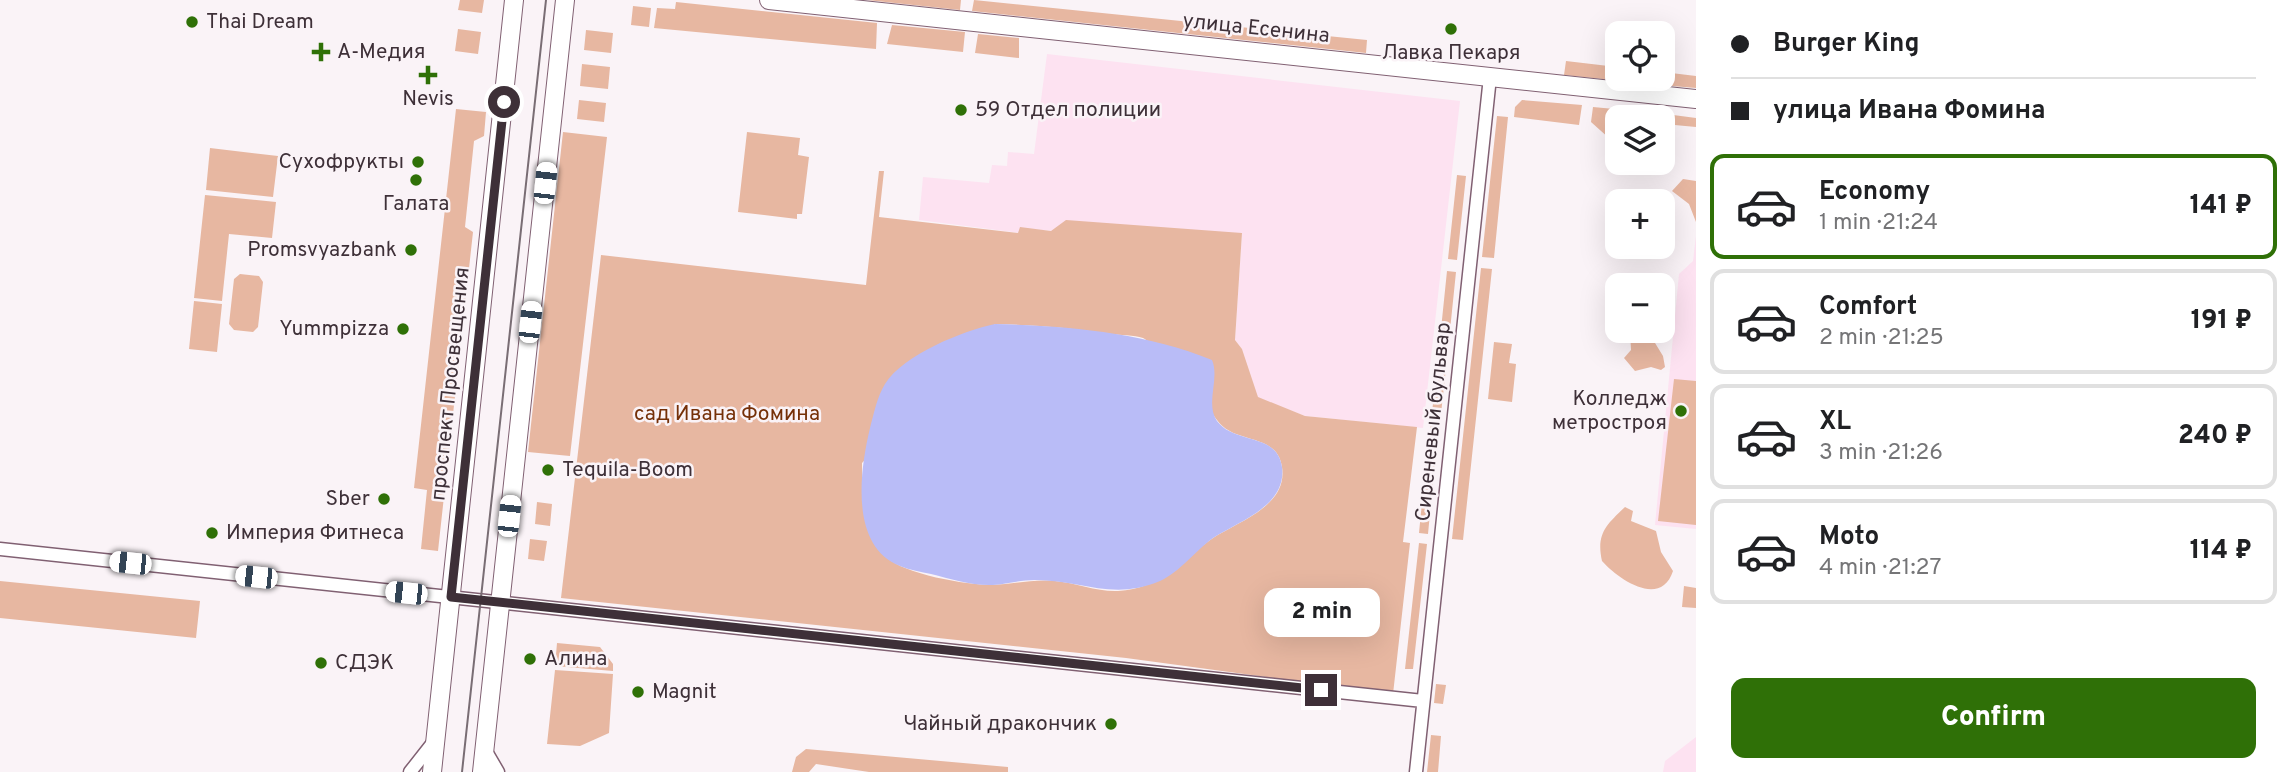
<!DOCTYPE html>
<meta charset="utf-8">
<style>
body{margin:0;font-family:Overpass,sans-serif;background:#f6f6f6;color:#202124;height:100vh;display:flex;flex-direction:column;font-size:26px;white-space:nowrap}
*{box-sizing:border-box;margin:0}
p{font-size:23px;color:#757577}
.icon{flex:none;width:38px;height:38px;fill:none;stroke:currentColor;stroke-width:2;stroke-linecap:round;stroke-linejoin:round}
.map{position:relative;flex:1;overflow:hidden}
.drawer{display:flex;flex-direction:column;background:#fff;width:595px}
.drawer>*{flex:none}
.banner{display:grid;align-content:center;height:154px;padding:0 35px;background:#fff}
.buttons{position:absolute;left:1605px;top:21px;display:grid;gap:14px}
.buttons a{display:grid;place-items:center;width:70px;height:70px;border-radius:14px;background:#fff;box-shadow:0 7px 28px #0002;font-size:35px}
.end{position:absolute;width:32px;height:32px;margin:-16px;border:9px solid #3e3038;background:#fff;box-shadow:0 0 0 4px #fff}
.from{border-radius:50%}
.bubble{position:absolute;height:49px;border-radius:14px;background:#fff;box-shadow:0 7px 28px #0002;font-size:23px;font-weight:800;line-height:49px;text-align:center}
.car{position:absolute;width:21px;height:42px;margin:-21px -10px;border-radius:9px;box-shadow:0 0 5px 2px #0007;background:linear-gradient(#fff 24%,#345 0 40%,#fff 0 76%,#345 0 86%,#fff 0)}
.banner b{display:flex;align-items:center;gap:24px;height:66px;font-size:26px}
.banner b+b{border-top:2px solid #e0e0e0}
.banner i{width:18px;height:18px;background:#202124}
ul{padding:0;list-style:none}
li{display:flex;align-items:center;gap:21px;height:105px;margin:0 14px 10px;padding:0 21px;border:4px solid #e0e0e0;border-radius:14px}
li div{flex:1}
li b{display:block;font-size:26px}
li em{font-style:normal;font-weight:800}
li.on{border-color:#2f7007}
li>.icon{width:63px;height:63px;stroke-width:1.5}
.primary-button{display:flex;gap:14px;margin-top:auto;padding:14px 35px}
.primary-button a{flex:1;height:80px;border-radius:14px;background:#2f7007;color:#fff;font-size:28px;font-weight:800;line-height:80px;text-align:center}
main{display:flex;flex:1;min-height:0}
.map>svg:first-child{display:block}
.built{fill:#fde2f1}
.green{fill:#e7b7a1;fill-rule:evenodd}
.water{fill:#b9bcf7}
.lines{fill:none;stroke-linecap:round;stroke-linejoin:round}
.street-casing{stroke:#806072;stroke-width:15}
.secondary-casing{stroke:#806072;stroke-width:20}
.street{stroke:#fff;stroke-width:12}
.secondary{stroke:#fff;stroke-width:18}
.tram{stroke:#796d74;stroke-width:2}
.route{stroke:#3e3038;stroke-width:9}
.poi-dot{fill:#2f7007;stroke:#faf3f7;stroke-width:2.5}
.labels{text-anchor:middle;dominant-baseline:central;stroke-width:5;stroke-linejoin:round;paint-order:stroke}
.poi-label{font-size:21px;fill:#3e3038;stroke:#faf3f7;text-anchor:start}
.street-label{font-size:21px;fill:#3e3038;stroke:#faf3f7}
.park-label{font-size:21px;fill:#753008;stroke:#faf3f7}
</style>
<main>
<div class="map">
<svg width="1696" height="772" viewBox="0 0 1696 772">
<rect width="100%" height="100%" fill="#faf3f7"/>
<path class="built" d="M 1047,54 L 1460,101 L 1423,428 L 1305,416 L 1258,398 L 1242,349 L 1235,340 L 1242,233 L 1052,231 L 1020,228 L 1019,233 L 919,220 L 923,177 L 989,183 L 992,165 L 1007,166 L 1008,152 L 1034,154 Z
M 1696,236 L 1696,529 L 1655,525 L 1679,274 L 1693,261 Z
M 1696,737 L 1696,772 L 1663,772 L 1665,761 Z"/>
<path class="green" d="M 460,0 L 484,0 L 482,13 L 458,10 Z
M 867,0 L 961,0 L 960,10 Z
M 974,0 L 1367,40 L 1366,53 L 972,11 Z
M 676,2 L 877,23 L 876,49 L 654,28 L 657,8 L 675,9 Z
M 633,6 L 651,8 L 649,27 L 631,25 Z
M 892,25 L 965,32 L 963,52 L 887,44 Z
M 458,29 L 481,32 L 478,54 L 455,51 Z
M 586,30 L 613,33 L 611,53 L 584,50 Z
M 978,34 L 1019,38 L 1019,58 L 975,53 Z
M 1566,61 L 1617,67 L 1617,79 L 1652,79 L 1651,84 L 1564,75 Z
M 582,64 L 610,67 L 608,89 L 580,86 Z
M 1663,72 L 1696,76 L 1696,88 L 1660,85 Z
M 579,100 L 606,103 L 604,122 L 577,119 Z
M 1522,100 L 1582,105 L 1579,125 L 1514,117 L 1515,107 Z
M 1593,107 L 1646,112 L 1646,117 L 1617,117 L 1617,138 L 1610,139 L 1591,122 Z
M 456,109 L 486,112 L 484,136 L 474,141 L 465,227 L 473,232 L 438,551 L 421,549 L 427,490 L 414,488 Z
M 1658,113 L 1696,118 L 1696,127 L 1664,124 Z
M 1497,116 L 1508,117 L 1494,258 L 1482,257 Z
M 563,132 L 607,137 L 570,456 L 528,452 Z
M 747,132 L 800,138 L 798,155 L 809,157 L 802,214 L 797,214 L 797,219 L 738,212 Z
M 210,148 L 278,156 L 273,197 L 206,190 Z
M 879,171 L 884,171 L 879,217 L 1018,233 L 1020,227 L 1051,231 L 1066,220 L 1242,233 L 1235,340 L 1242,349 L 1258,397 L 1305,416 L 1417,427 L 1403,542 L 1410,543 L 1393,694 L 1126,658 L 561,598 L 601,255 L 866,285 ZM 995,324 C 1034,325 1072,328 1111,334 C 1120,335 1134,335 1143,338 C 1156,344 1208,406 1217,420 C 1234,445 1277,432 1282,467 C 1288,506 1239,521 1213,538 C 1181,560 1161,589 1118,591 C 1098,592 1076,583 1055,581 C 1033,579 1014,584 992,585 C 966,585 904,574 886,557 C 858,532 863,496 862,463 Z
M 1457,175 L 1466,176 L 1457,260 L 1448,259 Z
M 1683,179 L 1696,181 L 1696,222 L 1689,204 L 1672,191 Z
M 205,195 L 276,202 L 272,238 L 229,234 L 222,301 L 194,298 Z
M 1481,268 L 1492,269 L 1463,540 L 1452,539 Z
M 1447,271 L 1456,272 L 1449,340 L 1440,339 Z
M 240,274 L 259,276 L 263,282 L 258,327 L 253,332 L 234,330 L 229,324 L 234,279 Z
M 194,301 L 222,304 L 217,352 L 189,349 Z
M 1630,331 L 1641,331 L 1641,337 L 1652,338 L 1663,356 L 1665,367 L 1661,370 L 1651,367 L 1635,371 L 1624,358 L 1631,350 Z
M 1494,342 L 1512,344 L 1509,363 L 1516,364 L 1512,402 L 1488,399 Z
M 1439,349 L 1448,350 L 1438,441 L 1429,440 Z
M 1674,379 L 1696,381 L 1696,525 L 1658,521 Z
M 1427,450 L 1436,451 L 1428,534 L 1419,533 Z
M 537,502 L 552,504 L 550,526 L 535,524 Z
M 1625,507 L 1633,511 L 1631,521 L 1656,531 L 1661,552 L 1673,571 C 1661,608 1619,580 1602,561 C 1596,534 1606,525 1625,507 Z
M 530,539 L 547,541 L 544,561 L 528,559 Z
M 1419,543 L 1427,544 L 1413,669 L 1405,669 Z
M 0,581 L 200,601 L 196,638 L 0,618 Z
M 1684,586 L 1696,588 L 1696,608 L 1682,607 Z
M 557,643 L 600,647 L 613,664 L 613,671 L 555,666 Z
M 555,670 L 613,674 L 609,733 L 580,746 L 547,744 Z
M 1436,684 L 1446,685 L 1443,704 L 1434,703 Z
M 1431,735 L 1441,736 L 1438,772 L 1427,772 Z
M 806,749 L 1008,767 L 1008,772 L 869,772 L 816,764 L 809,772 L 792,772 L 796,757 Z"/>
<path class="water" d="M 995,324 C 1069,326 1143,332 1212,360 C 1220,379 1205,403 1217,421 C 1235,445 1277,432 1282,467 C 1287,506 1239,521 1213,538 C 1195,551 1180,572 1160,581 C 1113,601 1081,580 1035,580 C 1021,580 1007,584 993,585 C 972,586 951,579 931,574 C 921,572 910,570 900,566 C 849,546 860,470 870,428 C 874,413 877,397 885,384 C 904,354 963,331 995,324 Z"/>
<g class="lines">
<g class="street-casing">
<path id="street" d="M 0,549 L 1423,701
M 484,748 L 498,772
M 410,772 L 436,739
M 1416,772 L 1490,77"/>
</g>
<g class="secondary-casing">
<path id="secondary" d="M 769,0 L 1696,99
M 432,772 L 514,0
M 482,772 L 565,0"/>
</g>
<use href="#street" class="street"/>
<use href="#secondary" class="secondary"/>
<path class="tram" d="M 462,772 L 546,0"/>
</g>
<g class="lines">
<path class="route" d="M 504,102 L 451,597 L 1321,690"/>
</g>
<g class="poi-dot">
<circle cx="192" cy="22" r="7"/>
<circle cx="1451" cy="29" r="7"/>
<path d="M317.5 41.5h7v7h7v7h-7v7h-7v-7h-7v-7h7z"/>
<path d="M424.5 64.5h7v7h7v7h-7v7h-7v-7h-7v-7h7z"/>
<circle cx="961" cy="110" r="7"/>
<circle cx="418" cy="162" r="7"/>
<circle cx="416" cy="180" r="7"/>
<circle cx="411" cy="250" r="7"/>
<circle cx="403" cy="329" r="7"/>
<circle cx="1681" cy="411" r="7"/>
<circle cx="548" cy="470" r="7"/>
<circle cx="384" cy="499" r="7"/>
<circle cx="212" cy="533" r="7"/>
<circle cx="530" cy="659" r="7"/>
<circle cx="321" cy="663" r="7"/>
<circle cx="638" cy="692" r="7"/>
<circle cx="1111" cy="724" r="7"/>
</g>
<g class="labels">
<g class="poi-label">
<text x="206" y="22">Thai Dream</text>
<text x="337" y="52">А-Медия</text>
<text x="1451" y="53" text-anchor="middle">Лавка Пекаря</text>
<text x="428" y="99" text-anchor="middle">Nevis</text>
<text x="975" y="110">59 Отдел полиции</text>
<text x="404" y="162" text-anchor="end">Сухофрукты</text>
<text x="416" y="204" text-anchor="middle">Галата</text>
<text x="397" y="250" text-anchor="end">Promsvyazbank</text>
<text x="389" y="329" text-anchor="end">Yummpizza</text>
<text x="1667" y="399" text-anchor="end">Колледж<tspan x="1667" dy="24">метростроя</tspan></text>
<text x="562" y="470">Tequila-Boom</text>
<text x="370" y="499" text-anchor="end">Sber</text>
<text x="226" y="533">Империя Фитнеса</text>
<text x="544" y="659">Алина</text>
<text x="335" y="663">СДЭК</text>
<text x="652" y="692">Magnit</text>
<text x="1097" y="724" text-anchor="end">Чайный дракончик</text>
</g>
<g class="street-label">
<text transform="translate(1256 29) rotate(6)">улица Есенина</text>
<text transform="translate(451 384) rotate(-84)">проспект Просвещения</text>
<text transform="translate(1434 422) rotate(-84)">Сиреневый бульвар</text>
</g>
<g class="park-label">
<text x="727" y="414">сад Ивана Фомина</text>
</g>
</g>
</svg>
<div class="buttons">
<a><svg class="icon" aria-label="locate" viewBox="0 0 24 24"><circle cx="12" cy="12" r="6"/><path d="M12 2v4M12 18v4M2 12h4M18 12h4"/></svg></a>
<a><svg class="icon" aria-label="layers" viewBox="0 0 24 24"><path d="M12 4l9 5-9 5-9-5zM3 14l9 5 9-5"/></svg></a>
<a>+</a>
<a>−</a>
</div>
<i class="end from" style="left:504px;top:102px"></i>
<i class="end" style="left:1321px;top:690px"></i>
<div class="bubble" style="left:1264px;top:588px;width:116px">2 min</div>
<i class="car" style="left:545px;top:183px;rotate:6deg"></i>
<i class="car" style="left:530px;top:322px;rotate:6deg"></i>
<i class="car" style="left:509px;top:516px;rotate:6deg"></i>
<i class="car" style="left:130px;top:563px;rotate:276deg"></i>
<i class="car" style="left:256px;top:577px;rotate:276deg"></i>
<i class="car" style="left:406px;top:593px;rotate:276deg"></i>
</div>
<section class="drawer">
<div class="banner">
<b><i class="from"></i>Burger King</b>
<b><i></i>улица Ивана Фомина</b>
</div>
<ul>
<li class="on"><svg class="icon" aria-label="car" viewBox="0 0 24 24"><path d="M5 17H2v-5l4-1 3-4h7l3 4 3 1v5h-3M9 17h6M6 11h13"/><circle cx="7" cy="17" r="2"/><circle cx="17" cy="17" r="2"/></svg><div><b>Economy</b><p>1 min · 21:24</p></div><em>141 ₽</em></li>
<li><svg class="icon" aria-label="car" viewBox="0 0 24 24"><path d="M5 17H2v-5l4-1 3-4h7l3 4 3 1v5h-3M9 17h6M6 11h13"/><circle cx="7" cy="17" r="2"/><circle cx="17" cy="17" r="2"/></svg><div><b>Comfort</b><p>2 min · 21:25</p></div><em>191 ₽</em></li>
<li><svg class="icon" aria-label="car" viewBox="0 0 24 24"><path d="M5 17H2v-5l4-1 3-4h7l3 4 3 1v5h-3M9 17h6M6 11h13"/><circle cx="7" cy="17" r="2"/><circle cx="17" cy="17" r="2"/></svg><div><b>XL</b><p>3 min · 21:26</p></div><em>240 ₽</em></li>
<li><svg class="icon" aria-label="car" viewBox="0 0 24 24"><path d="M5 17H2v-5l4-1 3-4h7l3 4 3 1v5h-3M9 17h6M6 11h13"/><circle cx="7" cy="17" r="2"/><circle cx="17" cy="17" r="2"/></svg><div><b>Moto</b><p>4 min · 21:27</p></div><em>114 ₽</em></li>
</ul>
<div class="primary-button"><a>Confirm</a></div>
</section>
</main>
